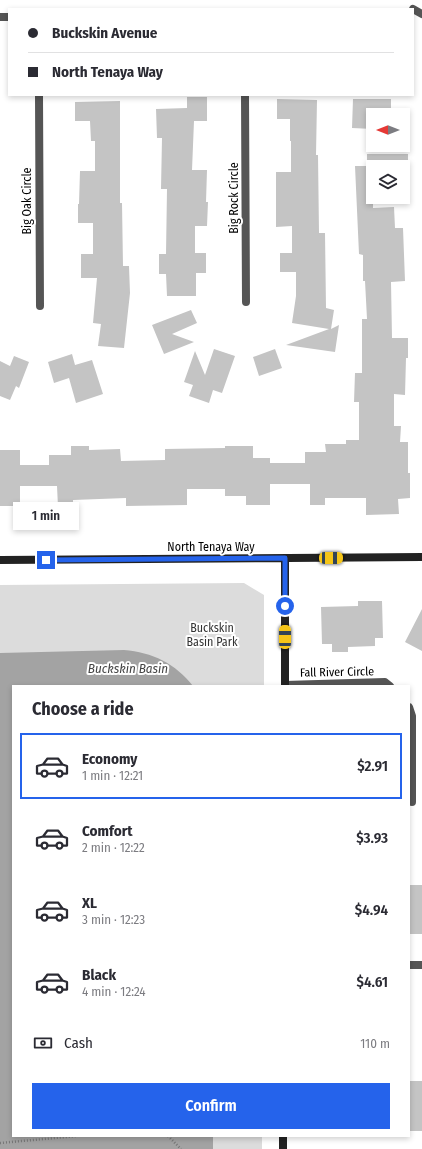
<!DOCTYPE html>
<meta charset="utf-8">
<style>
body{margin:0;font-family:"Fira Sans Condensed",sans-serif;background:#f7f7f7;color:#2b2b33;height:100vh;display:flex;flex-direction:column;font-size:15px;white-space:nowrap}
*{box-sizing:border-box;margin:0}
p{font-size:13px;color:#7c7c81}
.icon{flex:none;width:22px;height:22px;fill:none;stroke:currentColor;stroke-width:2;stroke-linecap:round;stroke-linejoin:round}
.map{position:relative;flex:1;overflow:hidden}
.sheet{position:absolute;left:12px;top:685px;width:398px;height:452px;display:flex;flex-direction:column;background:#fff;border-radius:0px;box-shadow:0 2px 6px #0003}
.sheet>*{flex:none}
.banner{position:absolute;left:8px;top:8px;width:406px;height:88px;border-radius:0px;box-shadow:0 2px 6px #0003;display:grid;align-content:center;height:88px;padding:0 20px;background:#fff}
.needle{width:26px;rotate:270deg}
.tools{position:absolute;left:366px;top:108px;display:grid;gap:8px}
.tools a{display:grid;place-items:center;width:44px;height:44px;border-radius:0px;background:#fff;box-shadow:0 2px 6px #0003;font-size:20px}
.end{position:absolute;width:18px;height:18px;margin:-9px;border:5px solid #2563eb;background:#fff;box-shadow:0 0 0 2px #fff}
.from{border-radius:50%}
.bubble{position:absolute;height:28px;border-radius:0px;background:#fff;box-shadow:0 2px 6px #0003;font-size:13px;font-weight:600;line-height:28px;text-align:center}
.car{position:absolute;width:12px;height:24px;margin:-12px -6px;border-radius:5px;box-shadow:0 0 3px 1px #0007;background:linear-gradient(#f5c518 24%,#345 0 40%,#f5c518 0 76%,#345 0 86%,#f5c518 0)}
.banner b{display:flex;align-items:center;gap:14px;height:38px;font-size:15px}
.banner b+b{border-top:1px solid #e1e1e2}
.banner i{width:10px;height:10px;background:#2b2b33}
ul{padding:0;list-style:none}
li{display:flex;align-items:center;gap:12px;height:66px;margin:0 8px 6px;padding:0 12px;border:2px solid transparent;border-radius:0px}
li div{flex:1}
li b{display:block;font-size:15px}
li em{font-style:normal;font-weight:600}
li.active{border-color:#2563eb}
li>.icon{width:36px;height:36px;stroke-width:1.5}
h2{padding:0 20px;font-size:18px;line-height:48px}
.pay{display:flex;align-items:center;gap:10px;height:44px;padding:0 20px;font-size:15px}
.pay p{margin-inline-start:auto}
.action{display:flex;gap:8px;margin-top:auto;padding:8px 20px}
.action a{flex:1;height:46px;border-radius:0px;background:#2563eb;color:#fff;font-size:16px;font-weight:600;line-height:46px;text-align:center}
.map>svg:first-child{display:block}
.green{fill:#dcdcdc}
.water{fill:#a3a3a3}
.building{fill:#c4c4c4}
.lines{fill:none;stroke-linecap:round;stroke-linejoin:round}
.path{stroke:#777;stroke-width:2.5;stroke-dasharray:1 2;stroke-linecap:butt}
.street{stroke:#555;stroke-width:8}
.secondary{stroke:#222;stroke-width:8}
.route{stroke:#2563eb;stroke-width:5}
.labels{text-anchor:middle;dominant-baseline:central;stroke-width:4;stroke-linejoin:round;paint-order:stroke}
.street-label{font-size:12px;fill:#000;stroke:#fff}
.park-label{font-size:12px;fill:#333;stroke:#fff}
.water-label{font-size:13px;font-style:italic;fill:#444;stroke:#fff}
</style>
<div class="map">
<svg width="422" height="1149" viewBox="0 0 422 1149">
<rect width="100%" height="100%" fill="#fff"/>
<path class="green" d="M 244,583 L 264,595 L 264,686 L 13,686 L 13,1136 L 262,1136 L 262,1149 L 0,1149 L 0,585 Z"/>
<path class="water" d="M 124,650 C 152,652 176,664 193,686 L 13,686 L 13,1136 L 213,1136 L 213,1149 L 0,1149 L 0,653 Z"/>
<path class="building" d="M 187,97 L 207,97 L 207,121 L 194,121 L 192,170 L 207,170 L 206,202 L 208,202 L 207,226 L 195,226 L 195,253 L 206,253 L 206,273 L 196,273 L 196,296 L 167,296 L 166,274 L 159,274 L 159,254 L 166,254 L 167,189 L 161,189 L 162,138 L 157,138 L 156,109 L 187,108 Z
M 277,99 L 317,100 L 316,155 L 318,155 L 319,233 L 325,233 L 326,308 L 334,310 L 331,329 L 339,325 L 335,352 L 286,345 L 329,329 L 292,323 L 296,296 L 296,272 L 280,272 L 280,253 L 292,253 L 292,226 L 276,227 L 276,172 L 291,172 L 291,141 L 290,141 L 290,119 L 277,119 Z
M 353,99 L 391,99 L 391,115 L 373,115 L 373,129 L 352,128 Z
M 120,101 L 120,203 L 122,203 L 123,266 L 129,266 L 130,293 L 124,348 L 98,346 L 101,324 L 93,323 L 97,278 L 81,278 L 81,254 L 93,254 L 93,223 L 78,223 L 78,204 L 79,204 L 80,171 L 95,171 L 95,141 L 91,141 L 90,121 L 75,121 L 75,102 Z
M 367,154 L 408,154 L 408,167 L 373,167 L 373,208 L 394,207 L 395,228 L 403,228 L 405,281 L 391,282 L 392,338 L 408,338 L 408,358 L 406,358 L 405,395 L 394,394 L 394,426 L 401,426 L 400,442 L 408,442 L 408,473 L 410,473 L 410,498 L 398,499 L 399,514 L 366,515 L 366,498 L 325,498 L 325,505 L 310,505 L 310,484 L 270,484 L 270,505 L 246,505 L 246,496 L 225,496 L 225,489 L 187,489 L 187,505 L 126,506 L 126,498 L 73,500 L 73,507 L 58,507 L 57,486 L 20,486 L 20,506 L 0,506 L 0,450 L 20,450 L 20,465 L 49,465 L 49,455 L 71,455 L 71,446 L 89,446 L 89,450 L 120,449 L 121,461 L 165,460 L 165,449 L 225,448 L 225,446 L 253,446 L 253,458 L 270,458 L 270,463 L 305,463 L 305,452 L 326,452 L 325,444 L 346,444 L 346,440 L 359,440 L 359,402 L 354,402 L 355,373 L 362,373 L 362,319 L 367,319 L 365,281 L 363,281 L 363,255 L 359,254 L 355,166 L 367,166 Z
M 191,310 L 197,323 L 172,334 L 194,342 L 164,354 L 152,325 Z
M 214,349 L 235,356 L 222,393 L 213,390 L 209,403 L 189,396 L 193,385 L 184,382 L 195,351 L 205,375 Z
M 275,349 L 282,368 L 259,376 L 253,357 Z
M 72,354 L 75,365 L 92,360 L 103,394 L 76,403 L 69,378 L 54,383 L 48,362 Z
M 14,356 L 29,362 L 19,388 L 16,386 L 10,400 L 0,396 L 0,361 L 10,366 Z
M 358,601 L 382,601 L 383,638 L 375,638 L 375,646 L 348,647 L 348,652 L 332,652 L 332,644 L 322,644 L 321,607 L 358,606 Z
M 422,609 L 422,651 L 405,642 Z
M 409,885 L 422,885 L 422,934 L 409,934 Z
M 409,1081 L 422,1081 L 422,1131 L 409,1131 Z"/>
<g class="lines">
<path class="path" d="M 168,1136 L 181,1149
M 0,1143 L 77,1136"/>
<path class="street" d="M 413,9 L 422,14
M 0,17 L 9,17
M 39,95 L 40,306
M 245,95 L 246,302
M 285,685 L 385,682 L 390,686
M 409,707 L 412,716 L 412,802
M 409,965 L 422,965"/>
<path class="secondary" d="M 0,560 L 422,557
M 285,686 L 285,558
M 283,1149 L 283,1136"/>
</g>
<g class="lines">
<path class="route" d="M 46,560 L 285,558 L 285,606"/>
</g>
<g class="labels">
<g class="street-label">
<text transform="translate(234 198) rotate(-90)">Big Rock Circle</text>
<text transform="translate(27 201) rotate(-90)">Big Oak Circle</text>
<text x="211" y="547">North Tenaya Way</text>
<text transform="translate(337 672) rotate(-1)">Fall River Circle</text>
</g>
<g class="park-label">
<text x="212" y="628">Buckskin<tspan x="212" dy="14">Basin Park</tspan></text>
</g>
<g class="water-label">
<text x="128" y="668">Buckskin Basin</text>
</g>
</g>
</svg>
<div class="tools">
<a><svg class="needle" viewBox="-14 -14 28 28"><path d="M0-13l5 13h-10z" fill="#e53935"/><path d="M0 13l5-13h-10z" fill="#7c7c81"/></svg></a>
<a><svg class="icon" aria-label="layers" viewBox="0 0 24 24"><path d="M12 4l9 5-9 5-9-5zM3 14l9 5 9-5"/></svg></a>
</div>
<i class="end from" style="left:285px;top:606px"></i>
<i class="end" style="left:46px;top:560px"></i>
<div class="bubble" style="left:13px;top:502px;width:66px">1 min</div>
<i class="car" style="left:331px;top:558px;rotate:90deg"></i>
<i class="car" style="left:285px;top:637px;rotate:0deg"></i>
<div class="banner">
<b><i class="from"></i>Buckskin Avenue</b>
<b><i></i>North Tenaya Way</b>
</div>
<section class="sheet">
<h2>Choose a ride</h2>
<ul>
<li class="active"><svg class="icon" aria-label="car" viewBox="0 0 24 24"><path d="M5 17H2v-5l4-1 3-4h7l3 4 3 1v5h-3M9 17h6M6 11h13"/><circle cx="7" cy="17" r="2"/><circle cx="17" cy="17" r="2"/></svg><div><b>Economy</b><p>1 min · 12:21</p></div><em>$2.91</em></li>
<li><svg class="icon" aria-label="car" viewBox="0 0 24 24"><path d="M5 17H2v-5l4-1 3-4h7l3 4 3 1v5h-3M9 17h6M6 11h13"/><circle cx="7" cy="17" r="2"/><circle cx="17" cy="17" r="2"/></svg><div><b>Comfort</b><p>2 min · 12:22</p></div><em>$3.93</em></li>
<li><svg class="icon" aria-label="car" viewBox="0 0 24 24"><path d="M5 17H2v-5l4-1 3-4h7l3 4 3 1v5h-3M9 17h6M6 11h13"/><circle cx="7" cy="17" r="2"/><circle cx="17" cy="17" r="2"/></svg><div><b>XL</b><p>3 min · 12:23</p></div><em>$4.94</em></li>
<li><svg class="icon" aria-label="car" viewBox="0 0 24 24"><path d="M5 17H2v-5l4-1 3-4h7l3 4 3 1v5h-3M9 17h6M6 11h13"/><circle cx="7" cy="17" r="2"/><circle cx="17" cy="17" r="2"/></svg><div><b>Black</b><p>4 min · 12:24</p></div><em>$4.61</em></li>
</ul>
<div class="pay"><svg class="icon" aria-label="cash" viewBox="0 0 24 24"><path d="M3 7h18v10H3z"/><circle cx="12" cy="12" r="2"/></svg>Cash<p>110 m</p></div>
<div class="action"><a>Confirm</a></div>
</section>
</div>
